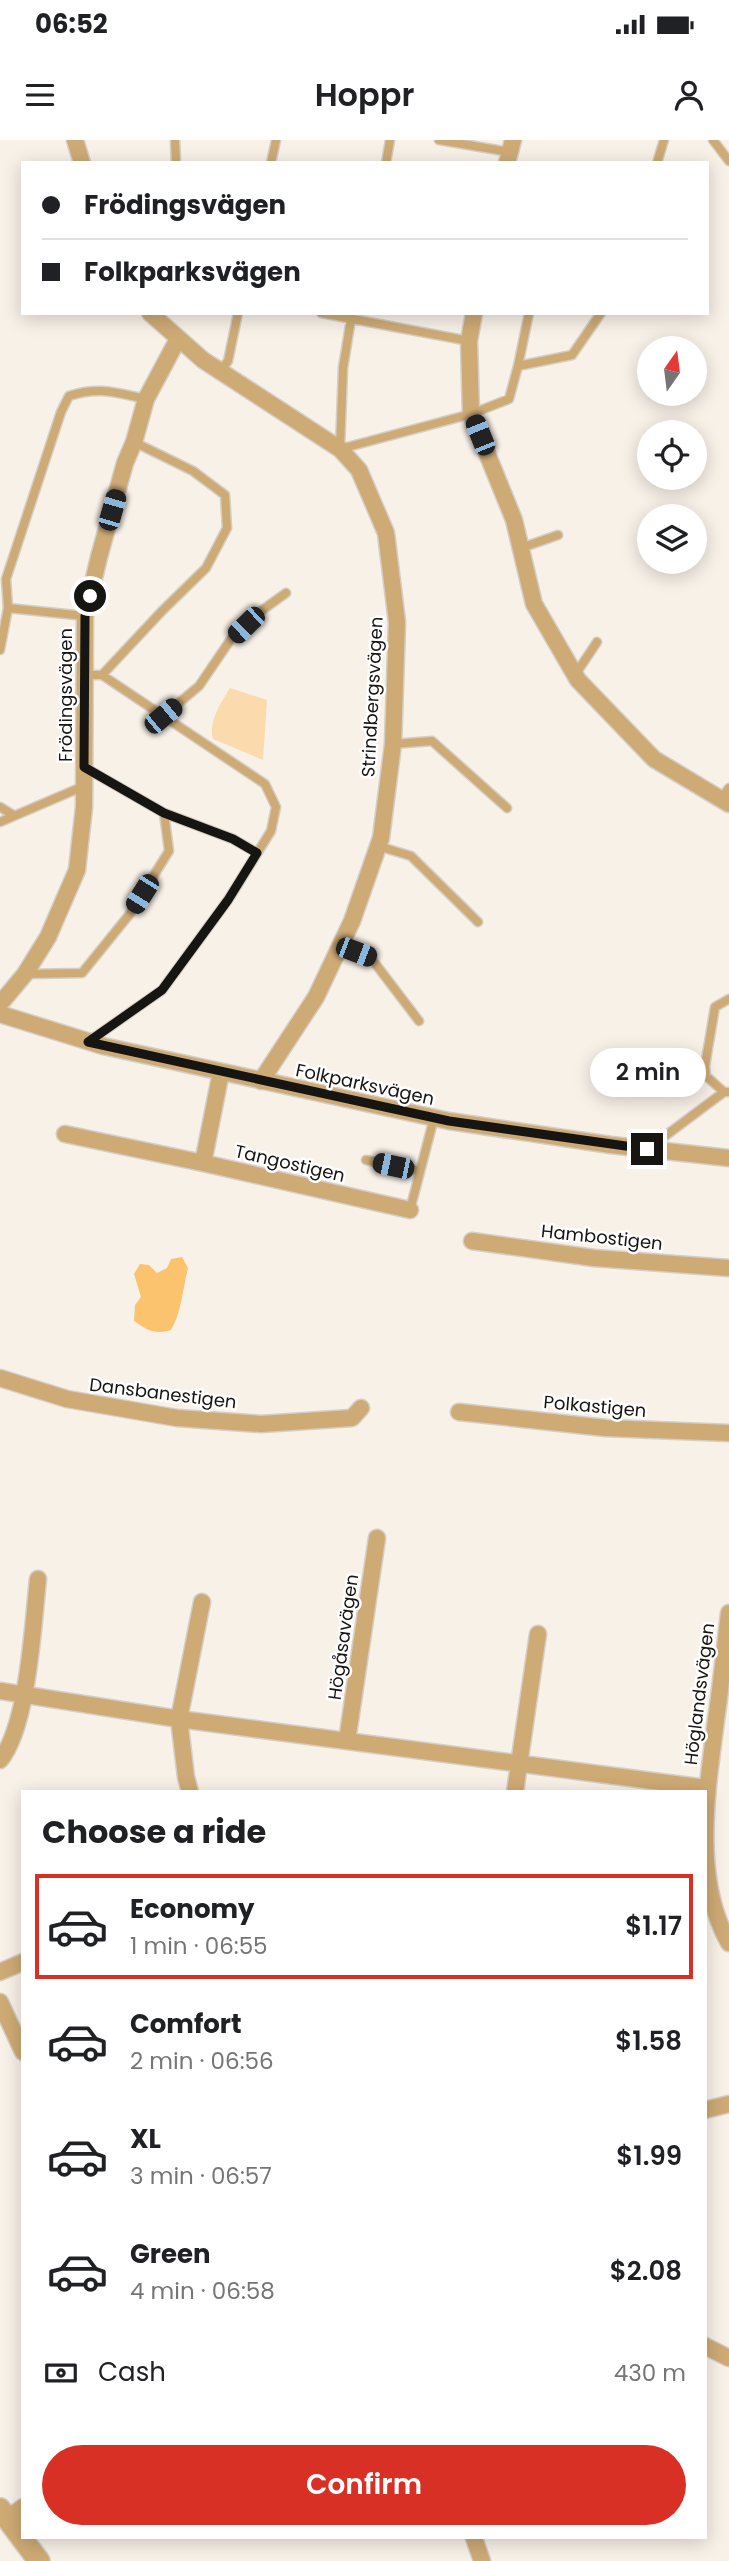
<!DOCTYPE html>
<meta charset="utf-8">
<style>
body{margin:0;font-family:Poppins,sans-serif;background:#f2f2f2;color:#202124;height:100vh;display:flex;flex-direction:column;font-size:26px;white-space:nowrap}
*{box-sizing:border-box;margin:0}
p{font-size:23px;color:#757577}
.icon{flex:none;width:38px;height:38px;fill:none;stroke:currentColor;stroke-width:2;stroke-linecap:round;stroke-linejoin:round}
.map{position:relative;flex:1;overflow:hidden}
.sheet{position:absolute;left:21px;top:1650px;width:686px;height:749px;display:flex;flex-direction:column;background:#fff;border-radius:0px;box-shadow:0 4px 18px #0003}
.sheet>*{flex:none}
.guide{position:absolute;left:21px;top:21px;width:688px;height:154px;border-radius:0px;box-shadow:0 4px 18px #0003;display:grid;align-content:center;height:154px;padding:0 21px;background:#fff}
.needle{width:46px;rotate:14deg}
.controls{position:absolute;left:637px;top:196px;display:grid;gap:14px}
.controls a{display:grid;place-items:center;width:70px;height:70px;border-radius:50%;background:#fff;box-shadow:0 4px 18px #0003;font-size:35px}
.end{position:absolute;width:32px;height:32px;margin:-16px;border:9px solid #171512;background:#fff;box-shadow:0 0 0 4px #fff}
.from{border-radius:50%}
.bubble{position:absolute;height:49px;border-radius:24px;background:#fff;box-shadow:0 4px 18px #0003;font-size:23px;font-weight:600;line-height:49px;text-align:center}
.car{position:absolute;width:21px;height:42px;margin:-21px -10px;border-radius:9px;box-shadow:0 0 5px 2px #0007;background:linear-gradient(#222 24%,#8ab4d8 0 40%,#222 0 76%,#8ab4d8 0 86%,#222 0)}
.guide b{display:flex;align-items:center;gap:24px;height:66px;font-size:26px}
.guide b+b{border-top:2px solid #e0e0e0}
.guide i{width:18px;height:18px;background:#202124}
ul{padding:0;list-style:none}
li{display:flex;align-items:center;gap:21px;height:105px;margin:0 14px 10px;padding:0 7px;border:4px solid transparent;border-radius:0px}
li div{flex:1}
li b{display:block;font-size:26px}
li em{font-style:normal;font-weight:600}
li.current{border-color:#d93025}
li>.icon{width:63px;height:63px;stroke-width:1.5}
h2{padding:0 21px;font-size:32px;line-height:84px}
.pay{display:flex;align-items:center;gap:18px;height:77px;padding:0 21px;font-size:26px}
.pay p{margin-inline-start:auto}
.cta{display:flex;gap:14px;margin-top:auto;padding:14px 21px}
.cta a{flex:1;height:80px;border-radius:42px;background:#d93025;color:#fff;font-size:28px;font-weight:600;line-height:80px;text-align:center}
.status{display:flex;justify-content:space-between;align-items:center;height:49px;padding:0 35px;background:#fff;direction:ltr}
.status svg{height:19px;fill:currentColor}
header{display:flex;justify-content:space-between;align-items:center;height:91px;padding:0 21px;background:#fff;font-size:32px;font-weight:600}
.map>svg:first-child{display:block}
.green{fill:#fbdbae}
.water{fill:#fbc36e}
.lines{fill:none;stroke-linecap:round;stroke-linejoin:round}
.service-casing{stroke:#d4cec6;stroke-width:11}
.minor-casing{stroke:#d4cec6;stroke-width:19}
.tertiary-casing{stroke:#d4cec6;stroke-width:24}
.service{stroke:#ceaa75;stroke-width:8}
.minor{stroke:#ceaa75;stroke-width:16}
.tertiary{stroke:#ceaa75;stroke-width:21}
.route{stroke:#171512;stroke-width:9}
.labels{text-anchor:middle;dominant-baseline:central;stroke-width:5;stroke-linejoin:round;paint-order:stroke}
.street-label{font-size:18px;fill:#171512;stroke:#fff}
</style>
<div class="status"><b>06:52</b><svg viewBox="0 0 49 12"><path d="M0 12V9h3v3zM5 12V6h3v6zM10 12V3h3v9zM15 12V0h3v12zM26 1h20v11H26zM47 4h2v5h-2z"/></svg></div>
<header><svg class="icon" aria-label="menu" viewBox="0 0 24 24"><path d="M4 6h16M4 12h16M4 18h16"/></svg>Hoppr<svg class="icon" aria-label="person" viewBox="0 0 24 24"><circle cx="12" cy="8" r="4"/><path d="M4 21q1-7 8-7t8 7"/></svg></header>
<div class="map">
<svg width="729" height="2421" viewBox="0 0 729 2421">
<rect width="100%" height="100%" fill="#f8f1e8"/>
<path class="green" d="M 230,548 L 267,560 L 263,620 L 213,599 C 208,581 221,563 230,548 Z"/>
<path class="water" d="M 182,1117 L 188,1128 C 183,1147 181,1174 171,1190 C 155,1195 147,1190 134,1181 L 135,1165 L 141,1157 L 134,1134 L 140,1124 L 149,1125 L 157,1133 L 167,1128 L 171,1119 Z"/>
<g class="lines">
<g class="service-casing">
<path id="service" d="M 175,0 L 176,23
M 439,0 L 510,12
M 713,0 L 729,21
M 271,23 L 276,0
M 386,23 L 390,0
M 657,23 L 664,0
M 321,173 L 469,201
M 352,173 L 343,228 L 340,309 L 471,274 L 509,259 L 518,226 L 572,215 L 601,173
M 518,226 L 529,173
M 220,231 L 228,221 L 238,173
M 521,408 L 558,395
M 8,468 L 85,476
M 0,510 L 8,468 L 6,439 L 61,272 L 69,256 C 98,246 117,253 146,259
M 85,535 L 102,535 L 265,644 L 276,667 L 271,691 L 228,760 L 162,850 L 88,902
M 102,535 L 162,471 L 206,428 L 227,388 L 225,355 L 193,331 L 134,302
M 575,535 L 597,502
M 163,576 L 199,546 L 231,499 L 261,471 L 286,453
M 393,604 L 432,601 L 507,668
M 720,660 L 729,648
M 0,667 L 13,675
M 164,673 L 233,699 L 257,713
M 0,682 L 84,646
M 378,706 L 411,716 L 478,782
M 340,806 L 371,818 L 419,881
M 25,834 L 82,833 L 129,775 L 169,711 L 164,673 L 84,627
M 729,859 L 715,867 L 705,926 L 706,936 L 724,952 L 729,952
M 649,1008 L 724,952
M 366,1020 L 420,1031
M 410,1070 L 434,978"/>
</g>
<g class="minor-casing">
<path id="minor" d="M 75,0 L 82,23
M 507,23 L 513,0
M 150,173 L 203,220 L 340,309 L 359,330 L 386,393 L 397,482 L 393,604 L 381,698 L 352,781 L 316,857 L 261,941
M 474,173 L 469,201 L 471,274 L 514,380 L 534,464 L 578,540 L 654,619 L 729,664
M 0,864 L 25,834 L 48,797 L 77,730 L 84,667 L 85,476 L 99,417 L 125,323 L 134,302 L 146,259 L 178,199
M 0,874 L 103,906 L 449,981 L 611,1005 L 729,1018
M 65,994 L 203,1023 L 410,1070
M 203,1023 L 221,932
M 472,1101 L 594,1118 L 729,1128
M 0,1238 L 67,1259 L 177,1278 L 261,1284 L 352,1278 L 361,1268
M 459,1272 L 606,1288 L 729,1293
M 729,1473 C 725,1509 721,1545 716,1580 C 707,1651 692,1738 729,1803
M 0,1551 L 179,1579 L 706,1648
M 347,1601 L 377,1398
M 0,1620 C 28,1587 33,1484 38,1439
M 190,1652 L 186,1637 L 179,1579 L 202,1462
M 515,1652 L 538,1494
M 0,1832 L 23,1822
M 0,1862 L 23,1912
M 705,1970 L 729,1964
M 705,2206 L 729,2218
M 7,2379 L 23,2367
M 474,2398 L 482,2421"/>
</g>
<g class="tertiary-casing">
<path id="tertiary" d="M 0,2369 L 39,2421"/>
</g>
<use href="#service" class="service"/>
<use href="#minor" class="minor"/>
<use href="#tertiary" class="tertiary"/>
</g>
<g class="lines">
<path class="route" d="M 90,456 L 85,476 L 84,627 L 164,673 L 233,699 L 257,713 L 228,760 L 162,850 L 88,902 L 449,981 L 647,1009"/>
</g>
<g class="labels">
<g class="street-label">
<text transform="translate(65 555) rotate(-90)">Frödingsvägen</text>
<text transform="translate(372 557) rotate(-87)">Strindbergsvägen</text>
<text transform="translate(365 944) rotate(12)">Folkparksvägen</text>
<text transform="translate(290 1023) rotate(13)">Tangostigen</text>
<text transform="translate(602 1097) rotate(6)">Hambostigen</text>
<text transform="translate(163 1253) rotate(7)">Dansbanestigen</text>
<text transform="translate(595 1266) rotate(5)">Polkastigen</text>
<text transform="translate(343 1497) rotate(-82)">Högåsavägen</text>
<text transform="translate(699 1554) rotate(-83)">Höglandsvägen</text>
</g>
</g>
</svg>
<div class="controls">
<a><svg class="needle" viewBox="-14 -14 28 28"><path d="M0-13l5 13h-10z" fill="#e53935"/><path d="M0 13l5-13h-10z" fill="#757577"/></svg></a>
<a><svg class="icon" aria-label="locate" viewBox="0 0 24 24"><circle cx="12" cy="12" r="6"/><path d="M12 2v4M12 18v4M2 12h4M18 12h4"/></svg></a>
<a><svg class="icon" aria-label="layers" viewBox="0 0 24 24"><path d="M12 4l9 5-9 5-9-5zM3 14l9 5 9-5"/></svg></a>
</div>
<i class="end from" style="left:90px;top:456px"></i>
<i class="end" style="left:647px;top:1009px"></i>
<div class="bubble" style="left:590px;top:908px;width:116px">2 min</div>
<i class="car" style="left:480px;top:295px;rotate:338deg"></i>
<i class="car" style="left:112px;top:370px;rotate:16deg"></i>
<i class="car" style="left:246px;top:485px;rotate:226deg"></i>
<i class="car" style="left:163px;top:576px;rotate:50deg"></i>
<i class="car" style="left:142px;top:754px;rotate:212deg"></i>
<i class="car" style="left:356px;top:812px;rotate:111deg"></i>
<i class="car" style="left:393px;top:1026px;rotate:282deg"></i>
<div class="guide">
<b><i class="from"></i>Frödingsvägen</b>
<b><i></i>Folkparksvägen</b>
</div>
<section class="sheet">
<h2>Choose a ride</h2>
<ul>
<li class="current"><svg class="icon" aria-label="car" viewBox="0 0 24 24"><path d="M5 17H2v-5l4-1 3-4h7l3 4 3 1v5h-3M9 17h6M6 11h13"/><circle cx="7" cy="17" r="2"/><circle cx="17" cy="17" r="2"/></svg><div><b>Economy</b><p>1 min · 06:55</p></div><em>$1.17</em></li>
<li><svg class="icon" aria-label="car" viewBox="0 0 24 24"><path d="M5 17H2v-5l4-1 3-4h7l3 4 3 1v5h-3M9 17h6M6 11h13"/><circle cx="7" cy="17" r="2"/><circle cx="17" cy="17" r="2"/></svg><div><b>Comfort</b><p>2 min · 06:56</p></div><em>$1.58</em></li>
<li><svg class="icon" aria-label="car" viewBox="0 0 24 24"><path d="M5 17H2v-5l4-1 3-4h7l3 4 3 1v5h-3M9 17h6M6 11h13"/><circle cx="7" cy="17" r="2"/><circle cx="17" cy="17" r="2"/></svg><div><b>XL</b><p>3 min · 06:57</p></div><em>$1.99</em></li>
<li><svg class="icon" aria-label="car" viewBox="0 0 24 24"><path d="M5 17H2v-5l4-1 3-4h7l3 4 3 1v5h-3M9 17h6M6 11h13"/><circle cx="7" cy="17" r="2"/><circle cx="17" cy="17" r="2"/></svg><div><b>Green</b><p>4 min · 06:58</p></div><em>$2.08</em></li>
</ul>
<div class="pay"><svg class="icon" aria-label="cash" viewBox="0 0 24 24"><path d="M3 7h18v10H3z"/><circle cx="12" cy="12" r="2"/></svg>Cash<p>430 m</p></div>
<div class="cta"><a>Confirm</a></div>
</section>
</div>
